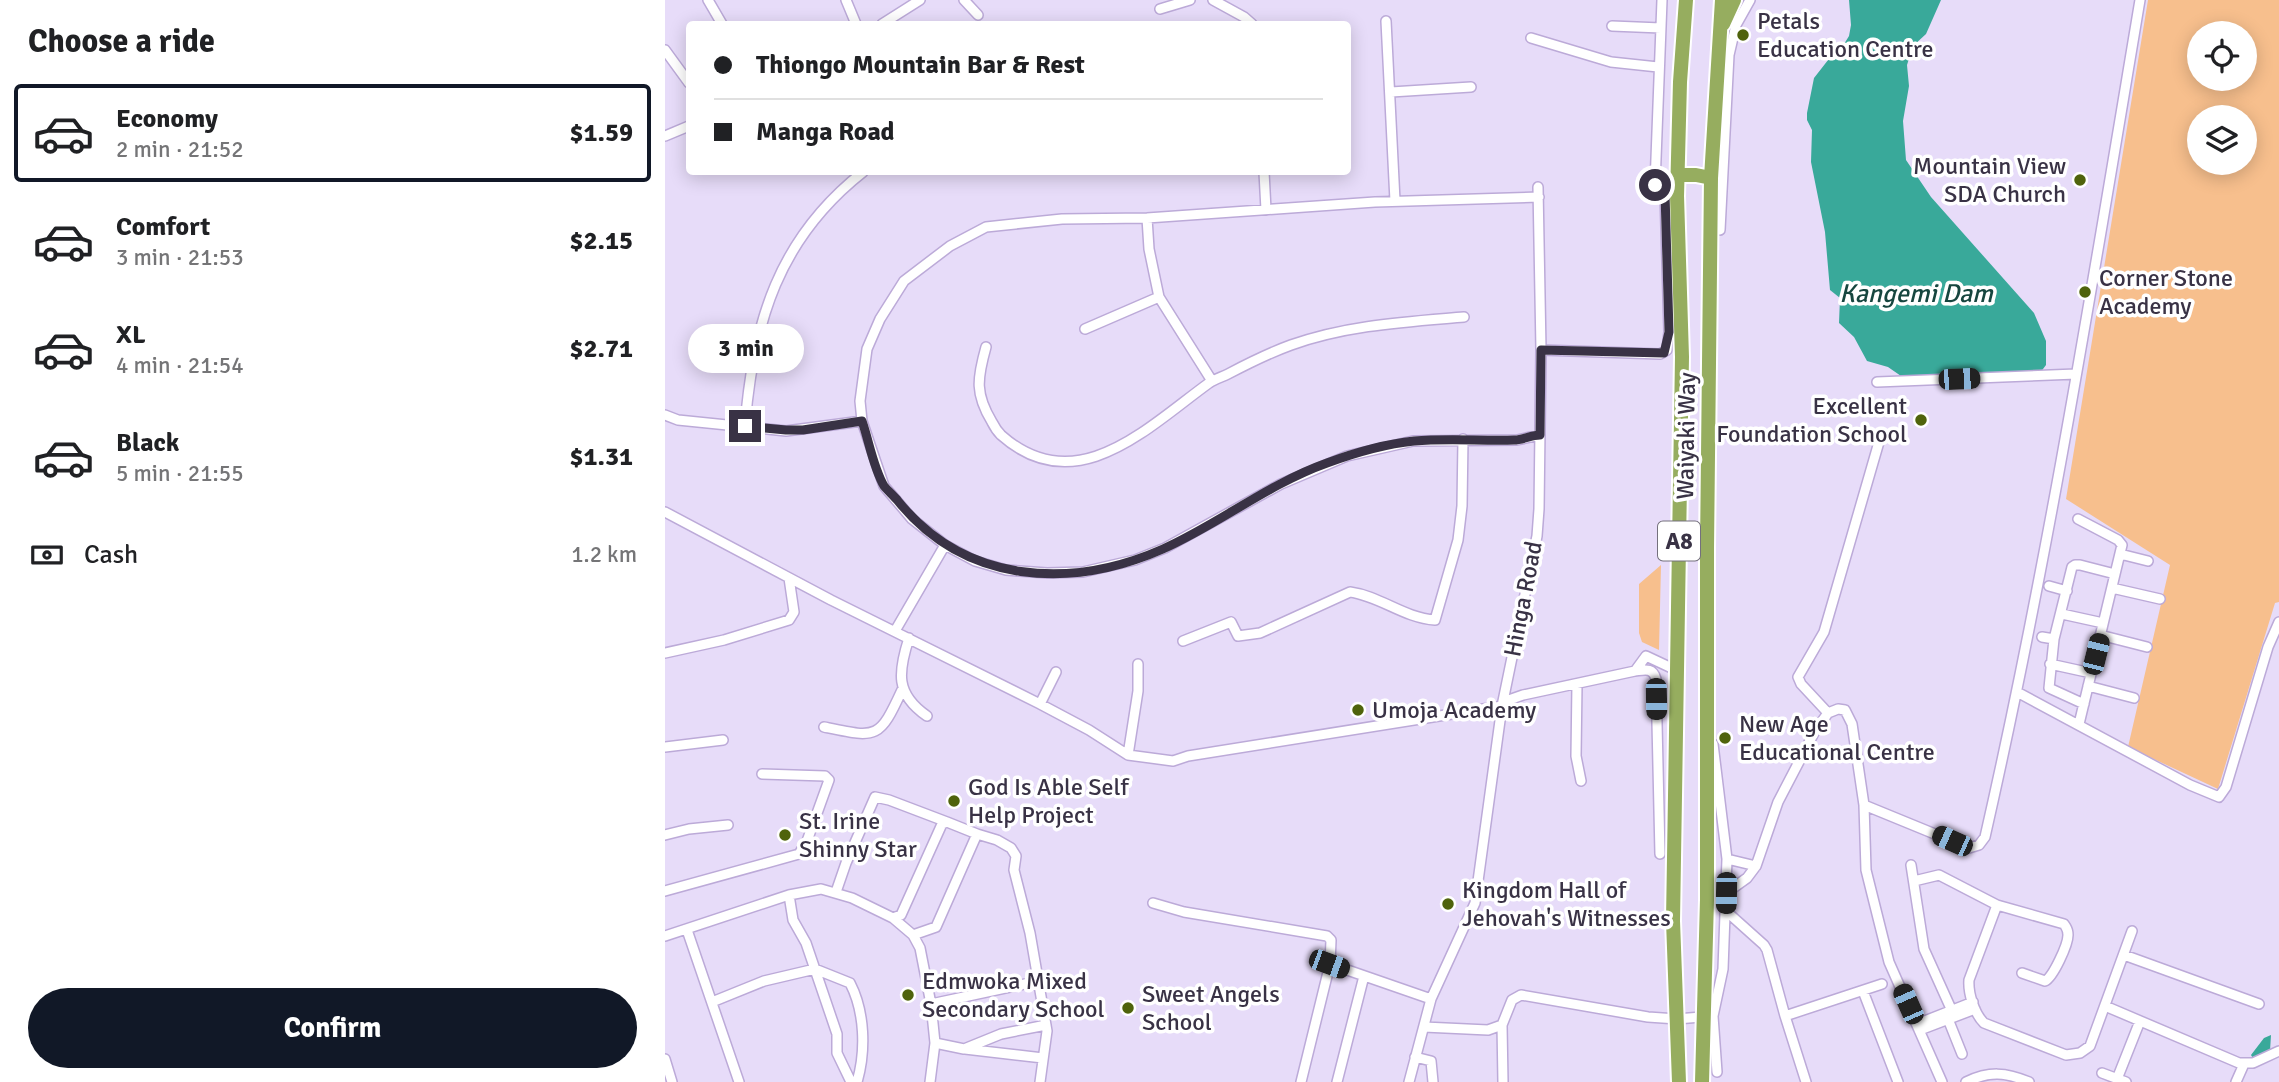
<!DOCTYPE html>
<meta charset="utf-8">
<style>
body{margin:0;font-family:Signika,sans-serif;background:#f6f6f6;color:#202124;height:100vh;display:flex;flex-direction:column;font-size:26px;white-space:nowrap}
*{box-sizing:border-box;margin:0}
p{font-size:23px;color:#757577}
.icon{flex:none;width:38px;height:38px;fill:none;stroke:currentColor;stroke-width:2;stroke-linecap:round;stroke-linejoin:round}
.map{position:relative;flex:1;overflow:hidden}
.sheet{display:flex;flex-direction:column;background:#fff;width:665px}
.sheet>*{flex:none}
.guide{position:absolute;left:21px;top:21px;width:665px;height:154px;border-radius:7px;box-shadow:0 4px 18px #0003;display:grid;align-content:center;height:154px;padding:0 28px;background:#fff}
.controls{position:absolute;left:1522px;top:21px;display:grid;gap:14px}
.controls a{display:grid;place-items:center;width:70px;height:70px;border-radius:50%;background:#fff;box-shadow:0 4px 18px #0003;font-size:35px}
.end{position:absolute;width:32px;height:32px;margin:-16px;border:9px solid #393245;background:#fff;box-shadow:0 0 0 4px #fff}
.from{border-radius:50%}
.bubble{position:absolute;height:49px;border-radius:24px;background:#fff;box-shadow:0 4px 18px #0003;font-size:23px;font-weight:700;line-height:49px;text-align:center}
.car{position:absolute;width:21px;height:42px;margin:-21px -10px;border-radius:9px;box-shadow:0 0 5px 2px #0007;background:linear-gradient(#222 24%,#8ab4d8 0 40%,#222 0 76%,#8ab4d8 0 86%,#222 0)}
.guide b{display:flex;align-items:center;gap:24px;height:66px;font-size:26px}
.guide b+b{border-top:2px solid #e0e0e0}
.guide i{width:18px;height:18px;background:#202124}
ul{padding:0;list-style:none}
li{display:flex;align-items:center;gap:21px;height:98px;margin:0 14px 10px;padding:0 14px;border:4px solid transparent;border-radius:7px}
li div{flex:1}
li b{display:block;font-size:26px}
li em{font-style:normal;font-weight:700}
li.active{border-color:#111827}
li>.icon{width:63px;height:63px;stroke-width:1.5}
h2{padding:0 28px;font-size:32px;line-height:84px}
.pay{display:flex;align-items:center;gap:18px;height:77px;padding:0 28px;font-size:26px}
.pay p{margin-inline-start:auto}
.cta{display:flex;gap:14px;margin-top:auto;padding:14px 28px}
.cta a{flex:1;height:80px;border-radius:42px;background:#111827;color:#fff;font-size:28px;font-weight:700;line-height:80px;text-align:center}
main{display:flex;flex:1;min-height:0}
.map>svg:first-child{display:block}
.green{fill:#f7bf8d;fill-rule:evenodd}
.water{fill:#39a99a}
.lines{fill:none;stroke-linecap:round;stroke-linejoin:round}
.minor-casing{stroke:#bcaad8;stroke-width:12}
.highway-casing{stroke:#fff;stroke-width:18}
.minor{stroke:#fff;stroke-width:9}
.highway{stroke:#96ad5f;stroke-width:14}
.route{stroke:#393245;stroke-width:9}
.poi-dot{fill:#4f630c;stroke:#fff;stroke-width:2.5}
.labels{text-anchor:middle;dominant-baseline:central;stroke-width:7;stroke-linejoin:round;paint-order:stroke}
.shield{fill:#fff;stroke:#74707d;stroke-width:2}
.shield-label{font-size:23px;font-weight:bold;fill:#393245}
.poi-label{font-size:24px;fill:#393245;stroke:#fff;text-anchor:start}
.street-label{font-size:24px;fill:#393245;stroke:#fff}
.water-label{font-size:26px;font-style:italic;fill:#16463f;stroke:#fff}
</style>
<main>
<section class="sheet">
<h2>Choose a ride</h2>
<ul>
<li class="active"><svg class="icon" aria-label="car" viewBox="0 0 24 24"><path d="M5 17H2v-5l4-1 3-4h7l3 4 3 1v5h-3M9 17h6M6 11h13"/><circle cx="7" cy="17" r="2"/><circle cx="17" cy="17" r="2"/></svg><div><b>Economy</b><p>2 min · 21:52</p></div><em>$1.59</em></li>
<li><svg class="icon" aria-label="car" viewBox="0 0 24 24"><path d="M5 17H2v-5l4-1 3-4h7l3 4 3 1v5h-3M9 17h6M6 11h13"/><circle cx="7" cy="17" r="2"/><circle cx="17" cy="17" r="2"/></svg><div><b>Comfort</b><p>3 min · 21:53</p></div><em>$2.15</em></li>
<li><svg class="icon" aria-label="car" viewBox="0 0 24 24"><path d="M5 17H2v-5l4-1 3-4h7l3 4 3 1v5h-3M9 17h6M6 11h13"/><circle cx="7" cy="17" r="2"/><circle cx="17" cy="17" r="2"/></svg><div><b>XL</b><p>4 min · 21:54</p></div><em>$2.71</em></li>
<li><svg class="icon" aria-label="car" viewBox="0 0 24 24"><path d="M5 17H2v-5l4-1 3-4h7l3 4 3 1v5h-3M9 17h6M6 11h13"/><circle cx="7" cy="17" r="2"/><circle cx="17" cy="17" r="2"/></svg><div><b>Black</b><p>5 min · 21:55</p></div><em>$1.31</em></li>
</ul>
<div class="pay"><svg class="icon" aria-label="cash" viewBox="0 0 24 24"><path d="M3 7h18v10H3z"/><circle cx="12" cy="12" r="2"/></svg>Cash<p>1.2 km</p></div>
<div class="cta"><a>Confirm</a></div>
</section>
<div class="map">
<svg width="1614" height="1082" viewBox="0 0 1614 1082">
<rect width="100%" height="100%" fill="#e7dcf9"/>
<path class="green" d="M 1483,0 L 1614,0 L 1614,602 L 1610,603 L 1553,789 L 1463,747 L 1505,565 L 1401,499 ZM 1535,33 L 1580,33 L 1580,79 L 1535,79 ZM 1535,117 L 1580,117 L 1580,163 L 1535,163 Z
M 996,565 L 994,650 L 977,642 L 974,633 L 974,584 Z"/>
<path class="water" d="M 1184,0 L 1276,0 L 1261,34 L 1248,46 L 1242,65 L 1244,86 L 1238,121 L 1241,160 L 1266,197 L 1369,313 L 1381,341 L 1381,365 L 1375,373 L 1274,379 L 1236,376 L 1223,367 L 1202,361 L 1189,337 L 1174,323 L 1175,298 L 1165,290 L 1160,232 L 1146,162 L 1147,130 L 1142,120 L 1142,113 L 1149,78 L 1167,55 L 1176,49 L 1184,36 L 1186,25 Z
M 1606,1035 L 1605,1051 L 1589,1060 L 1586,1055 L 1599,1038 Z"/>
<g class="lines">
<g class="minor-casing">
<path id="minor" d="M 43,0 L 57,24
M 181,0 L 191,24
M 299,0 L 313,15
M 548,0 L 579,17 L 587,24
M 997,0 L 990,185 L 994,190 L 1003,194
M 495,9 L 525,0
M 721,21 L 730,201
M 217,24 L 255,0
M 947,26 L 996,28
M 866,38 L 946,62 L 993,67
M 0,50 L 24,83
M 726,92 L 806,87
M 0,136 L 24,126
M 599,172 L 601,210
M 874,197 L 710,202 L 482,218 L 397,219 L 321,227 L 285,246 L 239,281 L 215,319 L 202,349 L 195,401 L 197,421 L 219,486 L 247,519 L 280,545 L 310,561 L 341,570 L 382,573 L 418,572 L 470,560 L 500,548 L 616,484 L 682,456 L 748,441 L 852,440 L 875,435
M 482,218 L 484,249 L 494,297 L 547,381
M 1055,230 L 1064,55 L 1071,25 L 1085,0
M 420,329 L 494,297
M 321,347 C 312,379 310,394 327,422 C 330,428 332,431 336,435 C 411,502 483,427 544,383 C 550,379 557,377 563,374 C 584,363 604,353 626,345 C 682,325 740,322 799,317
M 876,350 L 995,354 L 1002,350 L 1004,332 L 1000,193
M 1212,382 L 1411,374
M 0,415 L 13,420 L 121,431 L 197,421
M 80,426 C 88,322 114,238 198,172
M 0,512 L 166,600 L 375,704 L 424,730 L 463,755 L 508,761 L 523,756 L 837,706
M 1413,519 L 1453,540 L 1457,545 L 1414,724
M 1455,554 L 1483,561
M 1384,586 L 1402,591
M 1447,588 L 1495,599
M 1397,614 L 1438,623
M 230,631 L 280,545
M 1435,635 L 1482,647
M 1377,637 L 1389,639
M 244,638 C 233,672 230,694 262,716
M 518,641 L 566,622 L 573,636 L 595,633 L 685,592 C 715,596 739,618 770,620 L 793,540 L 797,506 L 798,439
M 0,653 L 59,640 L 124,620 L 129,612 L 124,578
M 1385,664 L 1426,673
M 970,671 L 981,656 L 1013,671
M 912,684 L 911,756 L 916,781
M 1423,686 L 1469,698
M 1352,692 L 1525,785 L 1554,797 L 1561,787 L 1603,647 L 1614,622
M 838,702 L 858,695 L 970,671 C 979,670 988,667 991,679 L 995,854
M 375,704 L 391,672
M 1419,704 L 1384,688 L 1389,639 L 1407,567 L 1410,565 L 1415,565 L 1450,574
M 1163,713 L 1136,684 L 1133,677 L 1159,632 L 1214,442
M 159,727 C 212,738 214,740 237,690
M 0,747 L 58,740
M 463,755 L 473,691 L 473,664
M 1199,805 L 1304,848 L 1314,845 L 1320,837 C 1383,560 1428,280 1475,0
M 0,835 L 24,829 L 63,825
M 1062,859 L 1091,866
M 1246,865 L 1259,949 L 1287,1011
M 1249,881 L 1274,875 L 1332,905 L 1399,924 C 1402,929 1403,929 1403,935 C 1403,945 1388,977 1380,981 L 1357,973
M 0,891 L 134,854 L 142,841 L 164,780 L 160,776 L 97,774
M 171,892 L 181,863 L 210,797 L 224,800 L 282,822
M 1061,893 L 1082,878 L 1091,866 L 1113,802 L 1150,731 L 1163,713 L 1173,709 L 1180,710 L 1187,724 L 1199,805 L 1201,870 L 1224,962 L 1277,1082
M 124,895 L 128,920 L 141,943 L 172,1034 L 172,1053 L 186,1082
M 488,903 L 519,912 L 662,936 L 666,940 L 665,964 L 766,999
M 1332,905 L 1304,980 C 1303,993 1309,1013 1319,1023 L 1401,1055 L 1415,1053 L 1425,1046 L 1467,931
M 1061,911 L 1099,945 L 1102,950 L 1120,1016 L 1141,1082
M 228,918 L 236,915 L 277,824 L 282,822 L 312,834
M 22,930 L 74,1082
M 248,935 L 271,927 L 312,834 L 332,840 L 346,848 L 351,856 L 349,870 L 365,933 L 382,1031 L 375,1082
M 0,936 L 124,895 L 156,889 L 187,898 L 228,918 L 248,935 L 255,948 L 266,1004 L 270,1043 L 265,1082
M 1459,955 L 1594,1004
M 1198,991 L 1233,1082
M 47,1002 L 99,981 L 150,969 L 185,983 C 200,1012 201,1051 192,1082
M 266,1004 L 374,981
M 1440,1006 L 1574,1063 L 1588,1063 L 1614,1051
M 1048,1016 L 1052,1072
M 1120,1016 L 1217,984
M 1283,1019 L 1297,1054
M 1252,1024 L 1308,1002
M 837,1025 L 838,1082
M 759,1027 L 823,1030 L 837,1025 L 847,1000 L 856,995 L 983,1017 L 1012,1019 L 1048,1016 L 1058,969 L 1062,859 L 1048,744
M 1255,1030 L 1310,1009
M 270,1043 L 299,1049 L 336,1034 L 381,1025
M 300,1049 L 378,1058
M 750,1057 L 766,1061 L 768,1082
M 0,1059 L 7,1082
M 1437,1073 L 1461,1082
M 1452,1079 L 1475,1021
M 636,1082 L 665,964
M 672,1082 L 699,976
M 744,1082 L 766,999 L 810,903 L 837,706 L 872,536 L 874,509 L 876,350 L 873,187
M 1301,1082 C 1324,1071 1341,1072 1364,1082
M 1571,1082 L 1579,1064"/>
</g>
<g class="highway-casing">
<path id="highway" d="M 1058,24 L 1069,0
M 1013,175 L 1031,175 L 1046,178
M 1014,1082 L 1008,921 L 1017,357 L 1012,196 L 1015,82 L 1021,0
M 1037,1082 L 1042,900 L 1042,548 L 1046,178 L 1057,0"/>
</g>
<use href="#minor" class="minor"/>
<use href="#highway" class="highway"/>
</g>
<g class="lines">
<path class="route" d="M 80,426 L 121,430 L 138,430 L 197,421 C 204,441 208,467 219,486 C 223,491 229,496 233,501 C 300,584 405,590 498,549 C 554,524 603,484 662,463 C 689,453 720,444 749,441 C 782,438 816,441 849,440 C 858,440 866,435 875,435 L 876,350 L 999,353 L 1004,332 L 1000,193 L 990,185"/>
</g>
<g class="poi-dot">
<circle cx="1078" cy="35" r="7"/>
<circle cx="1415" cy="180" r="7"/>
<circle cx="1420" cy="292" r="7"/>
<circle cx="1256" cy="420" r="7"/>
<circle cx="693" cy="710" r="7"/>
<circle cx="1060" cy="738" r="7"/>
<circle cx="289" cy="801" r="7"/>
<circle cx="120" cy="835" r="7"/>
<circle cx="783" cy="904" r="7"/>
<circle cx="243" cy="995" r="7"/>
<circle cx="463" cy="1008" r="7"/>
</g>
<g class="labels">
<rect class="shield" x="993" y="521.5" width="42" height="39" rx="5"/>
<g class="shield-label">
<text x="1014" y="541">A8</text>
</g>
<g class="poi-label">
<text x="1092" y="21">Petals<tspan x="1092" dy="28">Education Centre</tspan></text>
<text x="1401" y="166" text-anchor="end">Mountain View<tspan x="1401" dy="28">SDA Church</tspan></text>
<text x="1434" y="278">Corner Stone<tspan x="1434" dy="28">Academy</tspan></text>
<text x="1242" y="406" text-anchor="end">Excellent<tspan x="1242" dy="28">Foundation School</tspan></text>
<text x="707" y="710">Umoja Academy</text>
<text x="1074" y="724">New Age<tspan x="1074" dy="28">Educational Centre</tspan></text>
<text x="303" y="787">God Is Able Self<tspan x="303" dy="28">Help Project</tspan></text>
<text x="134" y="821">St. Irine<tspan x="134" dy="28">Shinny Star</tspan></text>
<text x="797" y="890">Kingdom Hall of<tspan x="797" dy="28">Jehovah's Witnesses</tspan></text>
<text x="257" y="981">Edmwoka Mixed<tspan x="257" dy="28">Secondary School</tspan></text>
<text x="477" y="994">Sweet Angels<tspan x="477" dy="28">School</tspan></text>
</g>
<g class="street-label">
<text transform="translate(1021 436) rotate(-89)">Waiyaki Way</text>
<text transform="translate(858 599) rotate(-79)">Hinga Road</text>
</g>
<g class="water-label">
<text x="1251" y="294">Kangemi Dam</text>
</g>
</g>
</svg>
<div class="controls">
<a><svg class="icon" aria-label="locate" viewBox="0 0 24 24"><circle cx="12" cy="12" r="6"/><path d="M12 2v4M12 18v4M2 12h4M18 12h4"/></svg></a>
<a><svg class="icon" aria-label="layers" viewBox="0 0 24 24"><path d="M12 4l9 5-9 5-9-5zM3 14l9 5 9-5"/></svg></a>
</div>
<i class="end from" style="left:990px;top:185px"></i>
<i class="end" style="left:80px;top:426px"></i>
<div class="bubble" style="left:23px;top:324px;width:116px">3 min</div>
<i class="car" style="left:1294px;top:379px;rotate:88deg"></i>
<i class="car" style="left:1431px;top:654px;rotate:14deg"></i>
<i class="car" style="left:991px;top:699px;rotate:179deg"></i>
<i class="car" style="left:1287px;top:841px;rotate:294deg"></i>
<i class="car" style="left:1061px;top:893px;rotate:181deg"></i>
<i class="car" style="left:664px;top:964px;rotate:110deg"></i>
<i class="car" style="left:1243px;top:1004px;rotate:336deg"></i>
<div class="guide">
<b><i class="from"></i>Thiongo Mountain Bar &amp; Rest</b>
<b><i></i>Manga Road</b>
</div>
</div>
</main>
